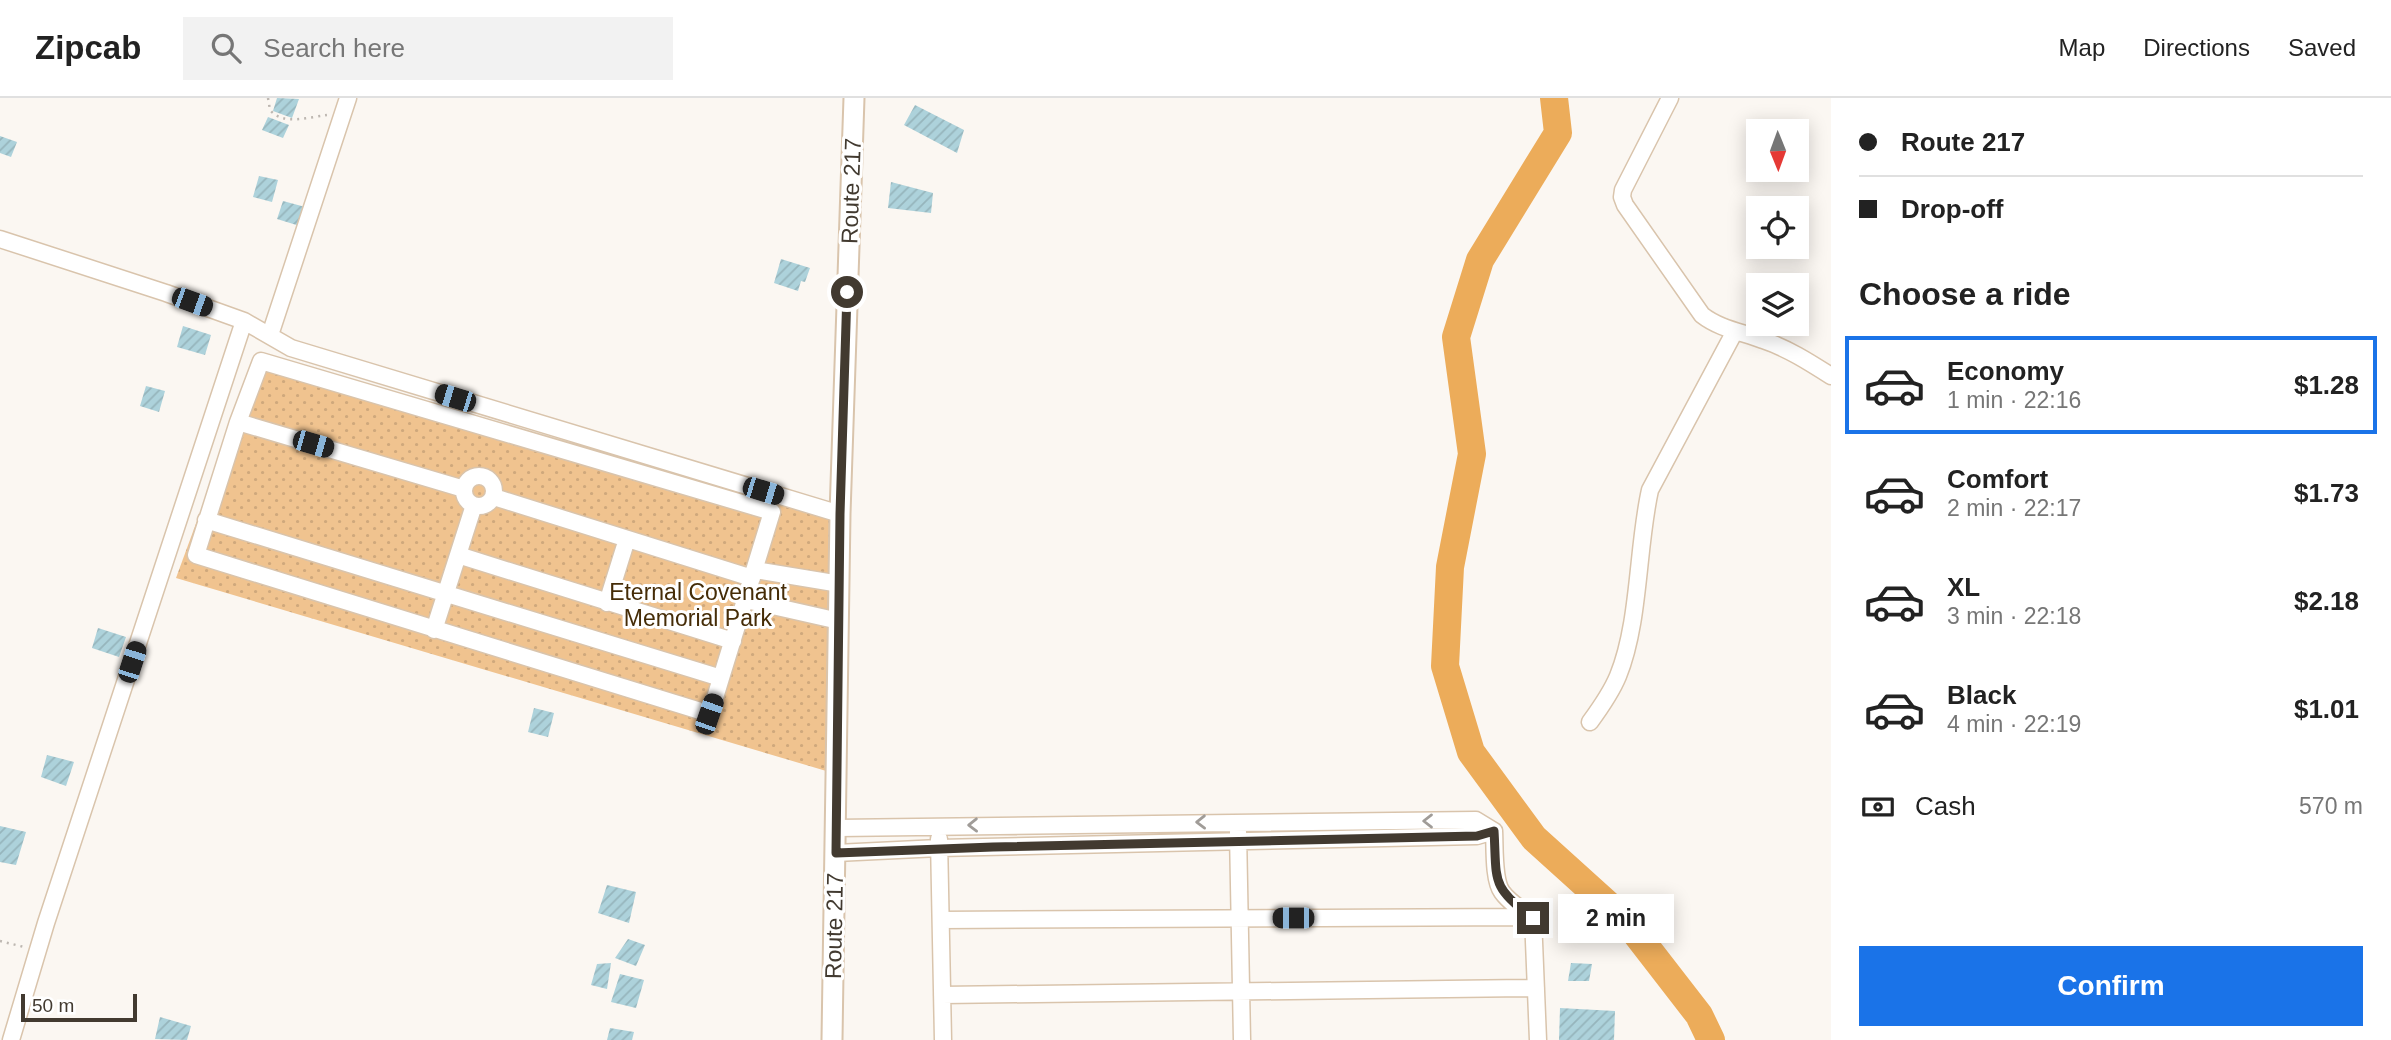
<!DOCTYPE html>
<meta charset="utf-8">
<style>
body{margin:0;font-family:Arial,sans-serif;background:#f2f2f2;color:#222;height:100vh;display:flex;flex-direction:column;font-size:26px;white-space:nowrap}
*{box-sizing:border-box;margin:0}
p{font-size:23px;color:#767676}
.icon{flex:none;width:38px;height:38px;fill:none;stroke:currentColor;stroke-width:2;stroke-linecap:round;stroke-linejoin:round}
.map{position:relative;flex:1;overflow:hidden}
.drawer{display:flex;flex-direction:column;background:#fff;width:560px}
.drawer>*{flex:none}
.guide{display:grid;align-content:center;height:154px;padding:0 28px;background:#fff}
.needle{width:46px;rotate:179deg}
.buttons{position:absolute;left:1746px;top:21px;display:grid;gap:14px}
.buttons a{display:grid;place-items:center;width:63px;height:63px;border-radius:0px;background:#fff;box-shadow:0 4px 18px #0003;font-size:35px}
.scale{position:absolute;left:21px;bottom:18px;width:116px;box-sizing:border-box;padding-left:7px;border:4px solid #423a30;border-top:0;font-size:19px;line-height:24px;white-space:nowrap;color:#423a30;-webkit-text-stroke:5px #fff;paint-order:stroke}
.end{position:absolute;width:32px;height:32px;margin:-16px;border:9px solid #423a30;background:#fff;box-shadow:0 0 0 4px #fff}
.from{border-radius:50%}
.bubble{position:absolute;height:49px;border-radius:0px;background:#fff;box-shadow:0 4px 18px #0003;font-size:23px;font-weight:700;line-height:49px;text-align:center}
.car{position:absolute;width:21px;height:42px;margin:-21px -10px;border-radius:9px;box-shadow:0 0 5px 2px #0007;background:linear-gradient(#222 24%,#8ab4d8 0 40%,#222 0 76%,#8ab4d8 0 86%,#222 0)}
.guide b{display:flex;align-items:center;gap:24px;height:66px;font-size:26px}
.guide b+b{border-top:2px solid #e0e0e0}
.guide i{width:18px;height:18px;background:#222}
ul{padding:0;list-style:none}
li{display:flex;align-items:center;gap:21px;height:98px;margin:0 14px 10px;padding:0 14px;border:4px solid transparent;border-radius:0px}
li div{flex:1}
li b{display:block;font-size:26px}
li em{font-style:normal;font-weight:700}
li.current{border-color:#1a73e8}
li>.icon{width:63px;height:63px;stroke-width:1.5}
h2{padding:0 28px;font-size:32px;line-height:84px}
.pay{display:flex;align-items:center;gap:18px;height:77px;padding:0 28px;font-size:26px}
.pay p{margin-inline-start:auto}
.cta{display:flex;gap:14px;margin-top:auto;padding:14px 28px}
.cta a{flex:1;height:80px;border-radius:0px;background:#1a73e8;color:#fff;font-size:28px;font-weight:700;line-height:80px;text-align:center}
header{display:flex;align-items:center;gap:42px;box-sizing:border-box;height:98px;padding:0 35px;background:#fff;border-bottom:2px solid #e0e0e0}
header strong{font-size:33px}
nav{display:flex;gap:38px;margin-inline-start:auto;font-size:24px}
.search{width:490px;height:63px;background:#f2f2f2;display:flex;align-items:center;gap:18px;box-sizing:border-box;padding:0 24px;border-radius:0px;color:#767676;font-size:26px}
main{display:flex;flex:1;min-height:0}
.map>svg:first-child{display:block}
.park{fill:url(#park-dots)}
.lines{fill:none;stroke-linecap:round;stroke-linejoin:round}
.river{stroke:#ecac5a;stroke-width:28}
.building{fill:url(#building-hatch)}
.minor-casing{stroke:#d9c4ac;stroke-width:19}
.major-casing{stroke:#d9c4ac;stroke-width:23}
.path{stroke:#bdb7b1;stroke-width:2.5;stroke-dasharray:2 5;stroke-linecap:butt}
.minor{stroke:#fff;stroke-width:16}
.major{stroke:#fff;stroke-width:19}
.oneway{stroke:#a09c98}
.route{stroke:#423a30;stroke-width:9}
.labels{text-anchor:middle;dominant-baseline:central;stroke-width:6;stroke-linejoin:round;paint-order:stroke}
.street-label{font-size:23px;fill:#423a30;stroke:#fff}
.park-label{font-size:23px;fill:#452c07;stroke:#fff}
</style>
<header>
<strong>Zipcab</strong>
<div class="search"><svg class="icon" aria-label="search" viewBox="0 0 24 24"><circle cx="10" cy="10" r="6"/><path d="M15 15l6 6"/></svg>Search here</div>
<nav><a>Map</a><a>Directions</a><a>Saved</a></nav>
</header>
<main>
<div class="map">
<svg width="1831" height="942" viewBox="0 0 1831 942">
<defs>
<pattern id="park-dots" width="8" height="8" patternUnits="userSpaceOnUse" patternTransform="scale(1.75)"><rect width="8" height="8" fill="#f0c38f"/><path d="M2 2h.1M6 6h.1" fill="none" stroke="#cfa87c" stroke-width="1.8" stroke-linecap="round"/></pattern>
<pattern id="building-hatch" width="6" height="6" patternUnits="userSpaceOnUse" patternTransform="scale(1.75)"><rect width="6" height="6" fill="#add2db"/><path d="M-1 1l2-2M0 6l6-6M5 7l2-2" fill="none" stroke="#96b5bc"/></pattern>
</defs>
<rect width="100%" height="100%" fill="#fbf7f2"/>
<path class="park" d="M 258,256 L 836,420 L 833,675 L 176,480 Z"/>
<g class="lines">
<path class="river" d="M 1554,0 L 1558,35 L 1480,162 L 1456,239 L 1472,356 L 1450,469 L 1445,568 L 1471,654 L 1534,740 L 1627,824 L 1699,917 L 1711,942"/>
</g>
<path class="building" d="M 277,0 L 299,1 L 292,20 L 273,13 Z
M 915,7 L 964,32 L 957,55 L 904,27 Z
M 268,19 L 289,27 L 283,40 L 262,32 Z
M 0,38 L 17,44 L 11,59 L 0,55 Z
M 259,78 L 278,82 L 272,104 L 253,99 Z
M 891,84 L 933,95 L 931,115 L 888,110 Z
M 283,103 L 309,110 L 303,129 L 277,121 Z
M 781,161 L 810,170 L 805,184 L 801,183 L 798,193 L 774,185 Z
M 183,228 L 211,237 L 205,257 L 177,249 Z
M 146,288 L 165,293 L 159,314 L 140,308 Z
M 98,530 L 126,539 L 119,559 L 92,550 Z
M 534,610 L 554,615 L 548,639 L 528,634 Z
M 47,657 L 74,664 L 66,688 L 41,679 Z
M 0,728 L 26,734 L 16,767 L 0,764 Z
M 607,787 L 636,794 L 629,825 L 598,815 Z
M 628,841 L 645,847 L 636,868 L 615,860 Z
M 611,865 L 607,891 L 591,887 L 597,866 Z
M 1571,865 L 1592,866 L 1589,883 L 1568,883 Z
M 620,876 L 644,882 L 636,910 L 611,904 Z
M 1560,910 L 1615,913 L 1614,942 L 1559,942 Z
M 160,919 L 191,928 L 187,942 L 155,941 Z
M 610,930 L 634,934 L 632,942 L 607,942 Z"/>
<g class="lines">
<g class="minor-casing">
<path id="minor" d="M 1670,0 L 1623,92 L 1622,99 L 1625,107 L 1702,217 C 1720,231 1742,234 1763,242 C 1787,250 1809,264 1831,278
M 0,141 L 166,195 L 244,223 L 291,250 L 840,416
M 270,237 L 348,0
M 261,263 L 772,414 L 710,616 L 196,457 L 238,324 Z
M 238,324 L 464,391
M464 393a15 15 0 1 1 30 0a15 15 0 1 1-30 0Z
M 494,399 L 752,480
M 206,422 L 721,580
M 458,457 L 733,543
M 755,472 L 840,486
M 746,502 L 839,523
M 607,505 L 627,441
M 434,532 L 474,407
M 1590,624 C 1601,609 1611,595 1618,578 C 1640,524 1637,450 1650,392 L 1735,233
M 837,730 L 1476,722 L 1494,733
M 1494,733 C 1495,748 1493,782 1502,794 C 1510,805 1522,812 1533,819
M 1238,734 L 1242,942
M 939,741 L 943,942
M 836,755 L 939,750 L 1477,738 L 1494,733
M 941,822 L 1533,819 L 1538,942
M 942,897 L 1536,890
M 11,942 L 46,825 L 244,223"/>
</g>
<g class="major-casing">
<path id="major" d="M 832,942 L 840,416 L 854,0"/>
</g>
<path class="path" d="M 268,0 L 270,12 C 283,28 309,19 327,17
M 0,843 L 24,849"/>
<use href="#minor" class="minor"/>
<use href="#major" class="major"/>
</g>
<defs><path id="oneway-chevron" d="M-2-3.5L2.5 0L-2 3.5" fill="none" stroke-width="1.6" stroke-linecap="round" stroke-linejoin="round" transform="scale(1.75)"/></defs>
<g class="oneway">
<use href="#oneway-chevron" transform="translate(1428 723) rotate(180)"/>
<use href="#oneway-chevron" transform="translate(1201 724) rotate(179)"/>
<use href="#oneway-chevron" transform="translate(973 727) rotate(179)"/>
</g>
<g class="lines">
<path class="route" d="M 847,194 L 840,416 L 836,755 L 993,749 L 1477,738 L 1494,733 C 1497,782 1490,789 1533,820"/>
</g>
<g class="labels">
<g class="street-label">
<text transform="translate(851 93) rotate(-88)">Route 217</text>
<text transform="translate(834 828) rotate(-89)">Route 217</text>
</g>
<g class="park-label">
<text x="698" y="494">Eternal Covenant<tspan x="698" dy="26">Memorial Park</tspan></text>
</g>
</g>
</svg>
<div class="buttons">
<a><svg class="needle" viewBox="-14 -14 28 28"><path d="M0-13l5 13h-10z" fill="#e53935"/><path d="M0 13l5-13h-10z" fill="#767676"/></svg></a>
<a><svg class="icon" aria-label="locate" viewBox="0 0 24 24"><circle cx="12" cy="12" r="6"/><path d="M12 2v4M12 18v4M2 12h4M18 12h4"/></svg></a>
<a><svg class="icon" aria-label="layers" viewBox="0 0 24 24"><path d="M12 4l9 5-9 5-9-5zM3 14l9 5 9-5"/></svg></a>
</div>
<div class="scale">50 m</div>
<i class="end from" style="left:847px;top:194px"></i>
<i class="end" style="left:1533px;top:820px"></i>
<div class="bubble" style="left:1558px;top:796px;width:116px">2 min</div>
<i class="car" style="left:192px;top:204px;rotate:110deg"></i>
<i class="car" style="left:455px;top:300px;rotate:287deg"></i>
<i class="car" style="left:313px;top:346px;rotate:106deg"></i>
<i class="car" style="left:763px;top:393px;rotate:107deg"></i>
<i class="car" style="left:132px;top:564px;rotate:18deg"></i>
<i class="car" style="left:709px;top:616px;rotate:19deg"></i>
<i class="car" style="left:1293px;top:820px;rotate:270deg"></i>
</div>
<section class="drawer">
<div class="guide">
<b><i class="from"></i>Route 217</b>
<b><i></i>Drop-off</b>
</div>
<h2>Choose a ride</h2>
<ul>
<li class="current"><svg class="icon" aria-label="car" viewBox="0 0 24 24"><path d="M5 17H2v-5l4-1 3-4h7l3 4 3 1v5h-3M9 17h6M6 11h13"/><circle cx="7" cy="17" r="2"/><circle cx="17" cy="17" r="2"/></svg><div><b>Economy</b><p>1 min · 22:16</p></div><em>$1.28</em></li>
<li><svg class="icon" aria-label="car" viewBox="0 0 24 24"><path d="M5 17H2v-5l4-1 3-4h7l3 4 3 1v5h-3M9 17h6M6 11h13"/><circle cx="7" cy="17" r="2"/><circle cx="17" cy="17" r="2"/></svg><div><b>Comfort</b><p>2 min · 22:17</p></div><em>$1.73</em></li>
<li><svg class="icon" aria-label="car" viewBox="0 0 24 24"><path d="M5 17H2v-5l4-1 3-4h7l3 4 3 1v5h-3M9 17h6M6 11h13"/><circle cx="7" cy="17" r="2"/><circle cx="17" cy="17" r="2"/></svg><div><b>XL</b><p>3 min · 22:18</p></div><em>$2.18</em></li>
<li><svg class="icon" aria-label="car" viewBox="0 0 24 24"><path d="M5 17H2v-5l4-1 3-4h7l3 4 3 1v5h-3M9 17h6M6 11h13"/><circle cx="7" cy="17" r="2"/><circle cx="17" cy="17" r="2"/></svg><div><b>Black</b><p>4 min · 22:19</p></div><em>$1.01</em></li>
</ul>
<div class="pay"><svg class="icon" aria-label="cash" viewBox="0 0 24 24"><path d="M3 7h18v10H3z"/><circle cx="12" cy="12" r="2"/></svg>Cash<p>570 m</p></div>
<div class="cta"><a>Confirm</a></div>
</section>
</main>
